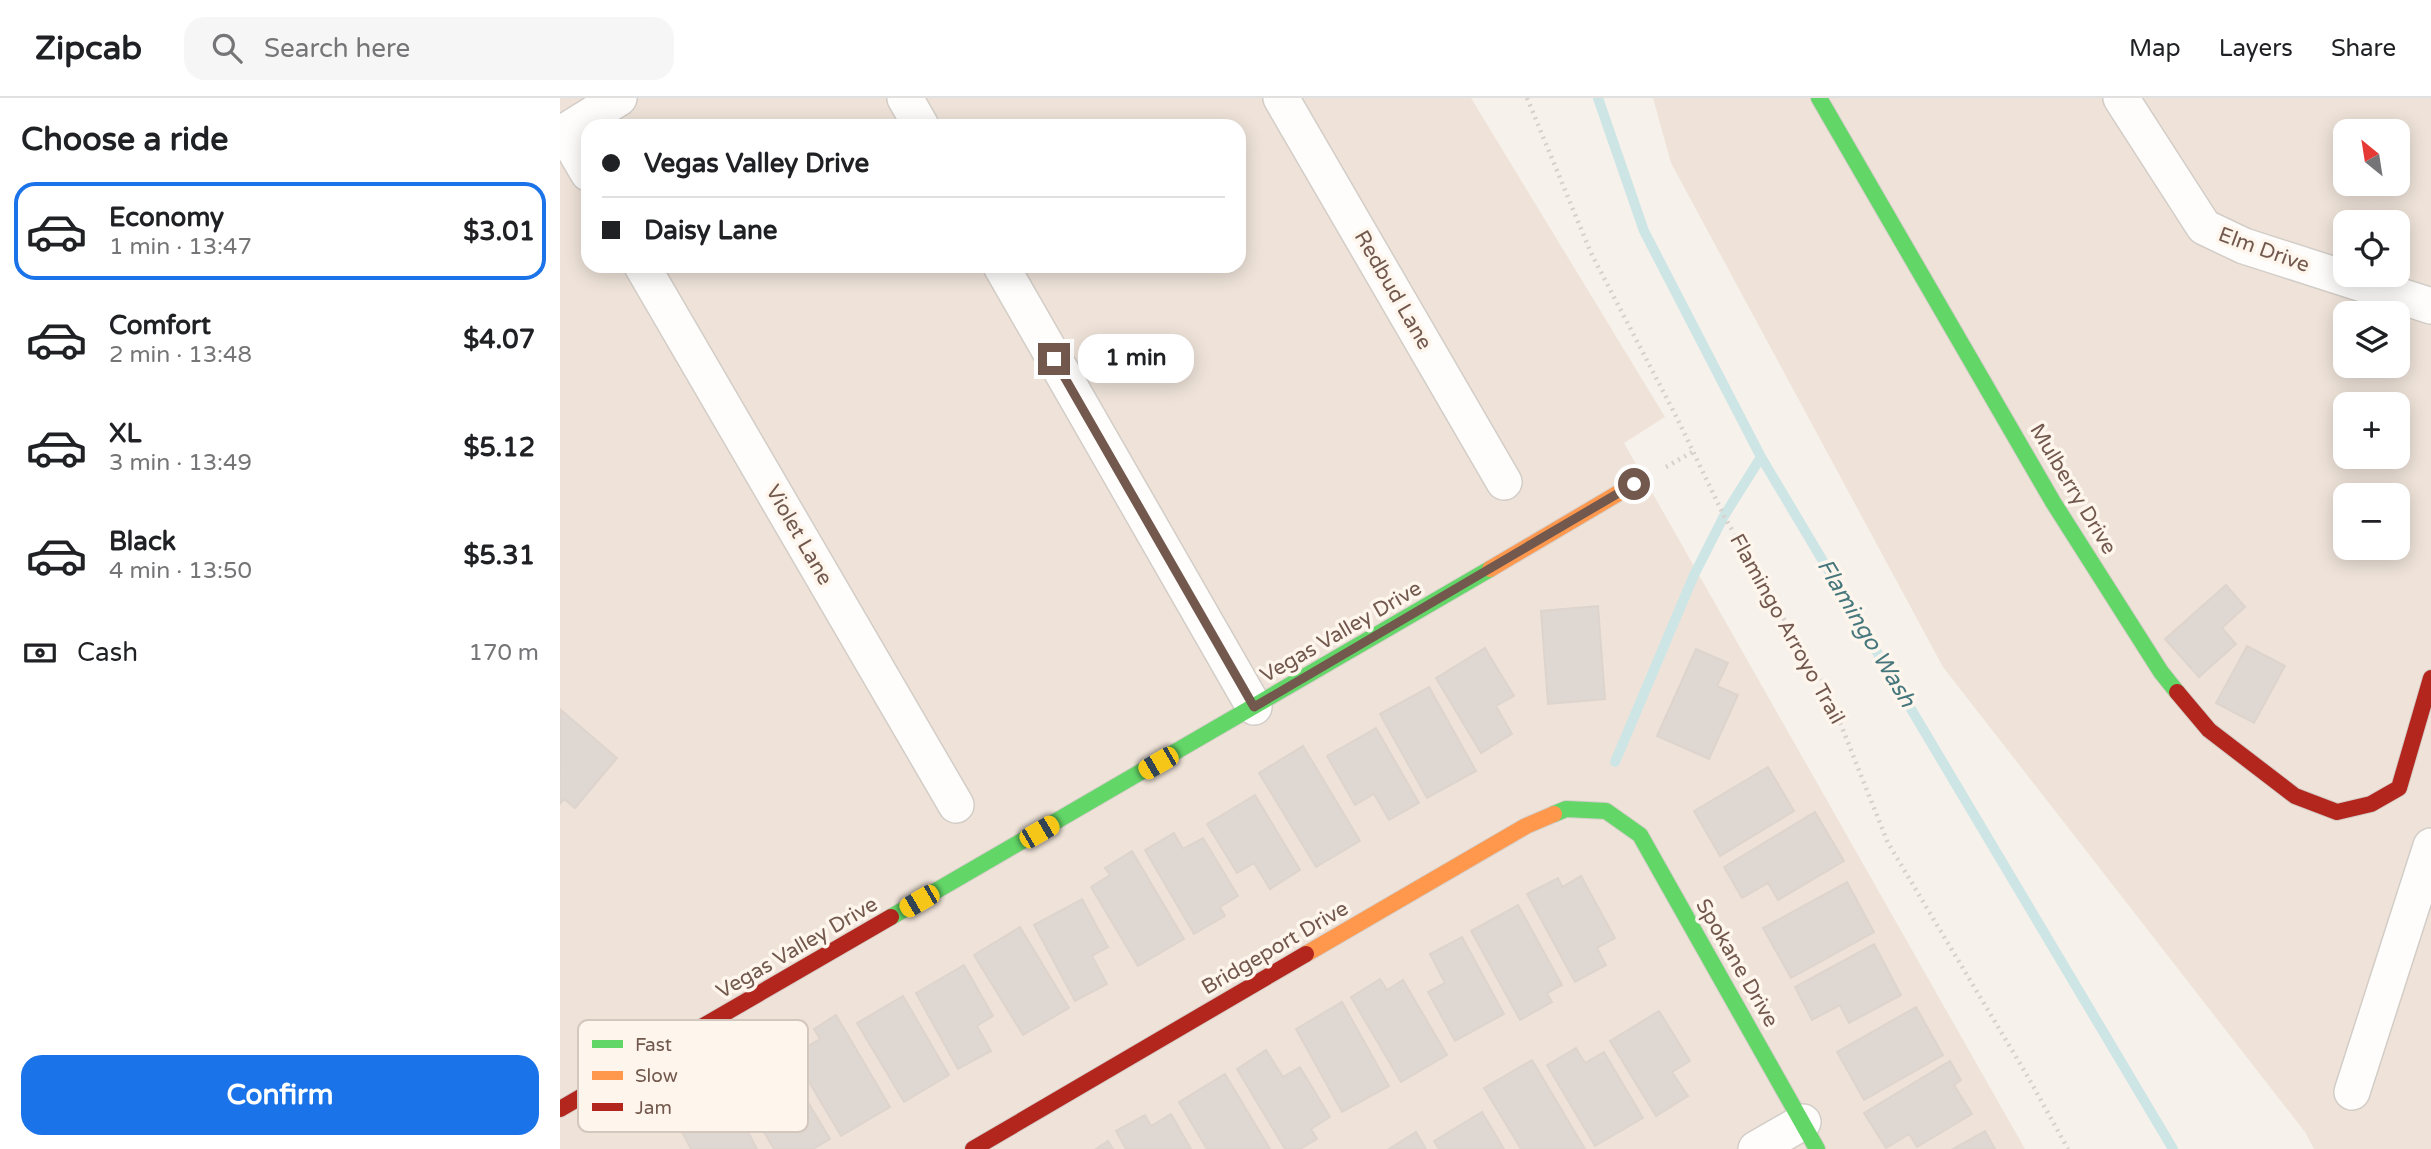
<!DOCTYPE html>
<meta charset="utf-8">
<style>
body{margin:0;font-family:"Varela Round",sans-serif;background:#f6f6f6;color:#202124;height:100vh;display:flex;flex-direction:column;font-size:26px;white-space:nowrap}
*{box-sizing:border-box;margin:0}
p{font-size:23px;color:#757577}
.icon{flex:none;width:38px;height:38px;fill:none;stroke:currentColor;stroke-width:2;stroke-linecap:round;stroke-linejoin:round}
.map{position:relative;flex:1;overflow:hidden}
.panel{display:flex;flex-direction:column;background:#fff;width:560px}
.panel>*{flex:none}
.banner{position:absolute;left:21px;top:21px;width:665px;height:154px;border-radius:21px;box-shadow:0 4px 18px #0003;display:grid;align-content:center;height:154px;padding:0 21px;background:#fff}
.needle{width:46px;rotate:330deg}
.tools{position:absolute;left:1773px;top:21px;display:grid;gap:14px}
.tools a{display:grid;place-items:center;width:77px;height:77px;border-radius:14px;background:#fff;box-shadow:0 4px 18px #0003;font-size:35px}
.end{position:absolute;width:32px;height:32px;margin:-16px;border:9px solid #72584d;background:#fff;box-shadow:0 0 0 4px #fff}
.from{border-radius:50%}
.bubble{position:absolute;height:49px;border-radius:21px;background:#fff;box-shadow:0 4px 18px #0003;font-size:23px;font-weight:800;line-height:49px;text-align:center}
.car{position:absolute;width:21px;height:42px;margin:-21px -10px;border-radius:9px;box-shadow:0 0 5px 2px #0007;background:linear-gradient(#f5c518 24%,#345 0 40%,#f5c518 0 76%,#345 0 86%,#f5c518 0)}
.banner b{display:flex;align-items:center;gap:24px;height:66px;font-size:26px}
.banner b+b{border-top:2px solid #e0e0e0}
.banner i{width:18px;height:18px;background:#202124}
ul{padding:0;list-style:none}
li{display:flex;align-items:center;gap:21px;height:98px;margin:0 14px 10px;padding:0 7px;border:4px solid transparent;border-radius:21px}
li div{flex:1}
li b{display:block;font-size:26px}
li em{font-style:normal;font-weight:800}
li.current{border-color:#1a73e8}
li>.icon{width:63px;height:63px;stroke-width:1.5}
h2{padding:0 21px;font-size:32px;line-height:84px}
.pay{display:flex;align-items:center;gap:18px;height:77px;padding:0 21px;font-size:26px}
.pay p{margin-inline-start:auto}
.action{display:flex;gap:14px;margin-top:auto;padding:14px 21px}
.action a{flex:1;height:80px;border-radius:21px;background:#1a73e8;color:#fff;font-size:28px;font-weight:800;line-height:80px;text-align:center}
header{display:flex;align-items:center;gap:42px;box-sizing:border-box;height:98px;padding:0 35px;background:#fff;border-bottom:2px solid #e0e0e0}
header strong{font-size:33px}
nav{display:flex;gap:38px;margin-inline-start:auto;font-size:24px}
.search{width:490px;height:63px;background:#f6f6f6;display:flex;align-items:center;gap:18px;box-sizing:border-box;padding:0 24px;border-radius:21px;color:#757577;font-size:26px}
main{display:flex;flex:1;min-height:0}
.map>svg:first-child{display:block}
.residential{fill:#efe3d9;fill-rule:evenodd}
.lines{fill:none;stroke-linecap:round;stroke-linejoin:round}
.stream{stroke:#cee5e5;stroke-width:10}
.building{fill:#dfd7d1;stroke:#ded4ce;stroke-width:2}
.street-casing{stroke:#d3cdc7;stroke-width:38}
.fast-casing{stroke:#d5cec8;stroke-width:18}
.slow-casing{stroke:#d5cec8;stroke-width:18}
.jam-casing{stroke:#d5cec8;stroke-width:18}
.path{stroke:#d7d0cb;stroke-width:4.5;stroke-dasharray:2 5;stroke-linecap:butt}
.street{stroke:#fefdfc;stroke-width:35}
.fast{stroke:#63d668;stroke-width:16}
.slow{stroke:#ff974d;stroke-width:16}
.jam{stroke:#b3261e;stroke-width:16}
.route{stroke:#72584d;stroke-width:9}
.labels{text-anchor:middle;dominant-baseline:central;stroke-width:7;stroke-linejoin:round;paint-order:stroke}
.street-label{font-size:21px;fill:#72584d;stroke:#fef6ed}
.water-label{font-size:23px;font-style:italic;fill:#46777d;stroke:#fef6ed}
.key{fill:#fef6ed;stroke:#d4c7bd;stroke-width:2}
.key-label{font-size:19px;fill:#72584d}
</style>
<header>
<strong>Zipcab</strong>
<div class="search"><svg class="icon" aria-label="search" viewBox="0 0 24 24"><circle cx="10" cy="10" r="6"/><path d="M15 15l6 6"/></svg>Search here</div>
<nav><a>Map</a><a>Layers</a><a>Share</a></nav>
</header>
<main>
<section class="panel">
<h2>Choose a ride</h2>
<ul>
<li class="current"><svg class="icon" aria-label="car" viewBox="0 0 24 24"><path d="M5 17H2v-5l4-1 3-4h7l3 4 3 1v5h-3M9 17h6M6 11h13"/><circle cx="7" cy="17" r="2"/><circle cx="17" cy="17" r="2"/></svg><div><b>Economy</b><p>1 min · 13:47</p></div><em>$3.01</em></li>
<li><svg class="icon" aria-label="car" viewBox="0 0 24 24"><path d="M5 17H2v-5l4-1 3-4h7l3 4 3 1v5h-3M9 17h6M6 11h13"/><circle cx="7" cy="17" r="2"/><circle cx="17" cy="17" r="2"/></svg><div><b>Comfort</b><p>2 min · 13:48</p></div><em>$4.07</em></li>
<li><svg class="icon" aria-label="car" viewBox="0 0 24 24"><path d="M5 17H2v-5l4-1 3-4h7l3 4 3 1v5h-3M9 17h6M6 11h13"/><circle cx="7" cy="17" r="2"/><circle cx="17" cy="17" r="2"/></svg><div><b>XL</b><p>3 min · 13:49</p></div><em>$5.12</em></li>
<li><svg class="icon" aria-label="car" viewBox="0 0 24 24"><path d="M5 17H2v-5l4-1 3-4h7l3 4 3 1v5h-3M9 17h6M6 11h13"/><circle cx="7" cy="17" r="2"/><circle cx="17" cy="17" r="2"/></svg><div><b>Black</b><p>4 min · 13:50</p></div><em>$5.31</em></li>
</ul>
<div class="pay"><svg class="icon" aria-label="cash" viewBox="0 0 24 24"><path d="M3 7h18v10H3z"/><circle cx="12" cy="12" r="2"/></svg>Cash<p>170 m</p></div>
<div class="action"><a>Confirm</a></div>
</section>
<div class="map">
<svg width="1871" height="1051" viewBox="0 0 1871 1051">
<rect width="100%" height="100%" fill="#f6f1eb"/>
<path class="residential" d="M 0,0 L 911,0 L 1105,319 L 1064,345 L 1465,1051 L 0,1051 ZM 28,28 L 679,28 L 679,168 L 28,168 Z
M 1093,0 L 1871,0 L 1871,1051 L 1754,1051 L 1745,1034 L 1383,569 L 1111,65 ZM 1785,33 L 1838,33 L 1838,86 L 1785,86 ZM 1785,124 L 1838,124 L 1838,177 L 1785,177 ZM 1785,215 L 1838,215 L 1838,268 L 1785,268 ZM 1785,306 L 1838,306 L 1838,359 L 1785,359 ZM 1785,397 L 1838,397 L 1838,450 L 1785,450 Z"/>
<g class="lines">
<path class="stream" d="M 1038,0 L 1084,133 L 1201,359 L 1613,1051
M 1055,664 L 1134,477 L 1164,418 L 1201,359"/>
</g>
<path class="building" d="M 1666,487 L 1685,509 L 1662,530 L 1676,546 L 1639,579 L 1605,541 Z
M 1038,508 L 1045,601 L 988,606 L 981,513 Z
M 1687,548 L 1725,568 L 1694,625 L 1656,605 Z
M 925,550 L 954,598 L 936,608 L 952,636 L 921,655 L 876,580 Z
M 1136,551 L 1168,565 L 1157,588 L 1178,597 L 1149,661 L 1097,638 Z
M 869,589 L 916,673 L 867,700 L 820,616 Z
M 1,612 L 57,660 L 15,710 L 4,701 L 0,706 Z
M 816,630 L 859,705 L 829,722 L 814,696 L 795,707 L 767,658 Z
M 743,648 L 800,743 L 756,769 L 699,675 Z
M 1208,669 L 1234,713 L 1160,758 L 1134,713 Z
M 695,697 L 740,772 L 710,791 L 694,765 L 677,775 L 647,726 Z
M 1255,714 L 1284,763 L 1218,802 L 1208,785 L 1182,800 L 1164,769 Z
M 614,735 L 623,751 L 643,740 L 678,798 L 660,809 L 665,818 L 634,836 L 585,752 Z
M 572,753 L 624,841 L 578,868 L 531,789 L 550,777 L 545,770 Z
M 1021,778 L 1055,840 L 1037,850 L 1046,867 L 1015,884 L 967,796 L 998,780 L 1002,789 Z
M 1287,784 L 1314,834 L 1231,880 L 1203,830 Z
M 522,801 L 548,849 L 532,858 L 547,886 L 515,903 L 474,827 Z
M 958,807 L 1002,887 L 987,895 L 992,904 L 960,922 L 911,833 Z
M 460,829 L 509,910 L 463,937 L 414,857 Z
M 902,839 L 944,916 L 895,943 L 868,894 L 885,885 L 870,856 Z
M 1314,846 L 1341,897 L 1289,925 L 1280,907 L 1252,922 L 1235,889 Z
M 404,867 L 433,918 L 417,928 L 431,953 L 398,971 L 356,895 Z
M 820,881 L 827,892 L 843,882 L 887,957 L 841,984 L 791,899 Z
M 343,898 L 389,977 L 344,1004 L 297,925 Z
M 782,904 L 829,988 L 782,1014 L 736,931 Z
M 1356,909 L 1383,957 L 1304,1002 L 1277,954 Z
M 1099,913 L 1130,963 L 1112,974 L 1128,998 L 1096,1018 L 1050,943 Z
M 276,917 L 330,1009 L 281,1038 L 233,957 L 260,941 L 254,931 Z
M 1016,950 L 1025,965 L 1044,954 L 1083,1020 L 1035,1048 L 987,967 Z
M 216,951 L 270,1041 L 253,1051 L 214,1051 L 170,978 Z
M 706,952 L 723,979 L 740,969 L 770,1019 L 751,1031 L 757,1041 L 740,1051 L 725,1051 L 677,971 Z
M 972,962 L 1025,1051 L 961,1051 L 924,990 Z
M 1390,963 L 1401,982 L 1394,987 L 1412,1016 L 1357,1049 L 1349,1036 L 1326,1050 L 1304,1015 Z
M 665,976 L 710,1051 L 647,1051 L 619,1004 Z
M 162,985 L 197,1051 L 131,1051 L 111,1013 Z
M 922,1014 L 944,1051 L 879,1051 L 874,1043 Z
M 611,1016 L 631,1051 L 566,1051 L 556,1033 L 585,1017 L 591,1028 Z
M 1425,1033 L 1435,1051 L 1393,1051 Z
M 856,1034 L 866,1051 L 829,1051 Z
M 548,1043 L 553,1051 L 536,1051 Z"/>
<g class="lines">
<g class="street-casing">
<path id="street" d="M 345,0 L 361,28
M 721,0 L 944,384
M 1561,0 L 1644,129 L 1684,148 L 1871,208
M 28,75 L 4,34 L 59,0
M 82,168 L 396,707
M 441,168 L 694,609
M 1792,994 L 1871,748
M 1196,1051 L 1243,1024"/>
</g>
<g class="fast-casing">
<path id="fast" d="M 1259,0 L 1493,404 L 1601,574 L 1617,594
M 994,716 L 1006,711 L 1046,713 L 1080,737 L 1257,1051
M 331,819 L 930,471"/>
</g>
<g class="slow-casing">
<path id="slow" d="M 930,471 L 1074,386
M 746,856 L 966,728 L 994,716"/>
</g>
<g class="jam-casing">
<path id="jam" d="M 1617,594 L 1649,632 L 1735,698 L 1777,714 L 1811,706 L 1839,690 L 1871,580
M 0,1011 L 331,819
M 413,1051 L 746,856"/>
</g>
<path class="path" d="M 967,0 L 1031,155 L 1117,320 L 1164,418 L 1271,602 L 1328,745 L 1468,979 L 1508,1051
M 1106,369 L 1134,353"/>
<use href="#street" class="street"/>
<use href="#fast" class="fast"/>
<use href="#slow" class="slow"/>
<use href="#jam" class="jam"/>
</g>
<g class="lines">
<path class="route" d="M 494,261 L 694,609 L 1074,386"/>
</g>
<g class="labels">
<g class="street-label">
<text transform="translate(1704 152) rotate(20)">Elm Drive</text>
<text transform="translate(833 192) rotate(60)">Redbud Lane</text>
<text transform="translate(1513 391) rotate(59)">Mulberry Drive</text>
<text transform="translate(239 437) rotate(60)">Violet Lane</text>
<text transform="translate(1227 531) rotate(61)">Flamingo Arroyo Trail</text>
<text transform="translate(781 534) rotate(-30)">Vegas Valley Drive</text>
<text transform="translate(237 850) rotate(-30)">Vegas Valley Drive</text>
<text transform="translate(715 850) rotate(-30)">Bridgeport Drive</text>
<text transform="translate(1177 865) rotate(60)">Spokane Drive</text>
</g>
<g class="water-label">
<text transform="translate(1306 535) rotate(59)">Flamingo Wash</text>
</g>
</g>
<rect x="18" y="922" width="230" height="112" rx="10" class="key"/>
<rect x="32" y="942" width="31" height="8" fill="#63d668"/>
<rect x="32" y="973" width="31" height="9" fill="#ff974d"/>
<rect x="32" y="1005" width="31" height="8" fill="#b3261e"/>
<g class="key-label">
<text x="75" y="953">Fast</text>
<text x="75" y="984">Slow</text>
<text x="75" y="1016">Jam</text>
</g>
</svg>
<div class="tools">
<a><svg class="needle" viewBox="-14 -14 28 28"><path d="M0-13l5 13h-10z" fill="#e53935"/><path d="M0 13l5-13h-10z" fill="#757577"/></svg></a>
<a><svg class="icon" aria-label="locate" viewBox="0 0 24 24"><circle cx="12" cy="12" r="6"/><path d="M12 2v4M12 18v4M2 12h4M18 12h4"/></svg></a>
<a><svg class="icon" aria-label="layers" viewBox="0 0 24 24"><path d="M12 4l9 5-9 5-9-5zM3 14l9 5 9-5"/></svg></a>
<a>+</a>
<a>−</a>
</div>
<i class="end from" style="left:1074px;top:386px"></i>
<i class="end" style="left:494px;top:261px"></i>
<div class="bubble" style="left:518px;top:236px;width:116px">1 min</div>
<i class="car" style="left:598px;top:665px;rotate:240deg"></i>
<i class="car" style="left:479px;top:734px;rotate:60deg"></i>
<i class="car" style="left:359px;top:803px;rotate:240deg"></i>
<div class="banner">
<b><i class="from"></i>Vegas Valley Drive</b>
<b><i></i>Daisy Lane</b>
</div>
</div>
</main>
